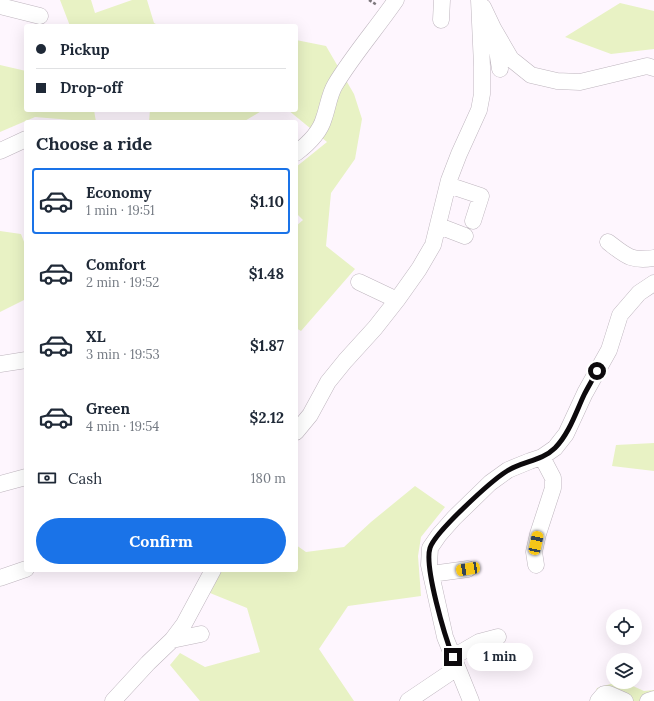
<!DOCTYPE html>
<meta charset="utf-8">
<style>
body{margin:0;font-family:Lora,serif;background:#f2f2f3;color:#1f2937;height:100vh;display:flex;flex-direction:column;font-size:15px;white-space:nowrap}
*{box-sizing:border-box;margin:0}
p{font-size:13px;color:#747a83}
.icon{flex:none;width:22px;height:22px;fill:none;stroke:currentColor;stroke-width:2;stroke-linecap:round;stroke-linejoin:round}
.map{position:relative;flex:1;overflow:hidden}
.panel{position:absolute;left:24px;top:120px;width:274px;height:452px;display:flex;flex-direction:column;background:#fff;border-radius:4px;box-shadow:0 4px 16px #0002}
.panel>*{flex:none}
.hud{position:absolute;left:24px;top:24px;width:274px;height:88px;border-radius:4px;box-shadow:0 4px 16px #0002;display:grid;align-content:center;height:88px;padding:0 12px;background:#fff}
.fabs{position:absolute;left:606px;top:609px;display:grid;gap:8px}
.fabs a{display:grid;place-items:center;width:36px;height:36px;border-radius:50%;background:#fff;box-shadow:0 4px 16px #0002;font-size:20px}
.end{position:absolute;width:18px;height:18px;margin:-9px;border:5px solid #0d0a0d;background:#fff;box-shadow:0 0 0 2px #fff}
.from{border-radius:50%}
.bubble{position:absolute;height:28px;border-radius:14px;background:#fff;box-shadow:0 4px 16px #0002;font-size:13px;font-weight:700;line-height:28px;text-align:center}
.car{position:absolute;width:12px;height:24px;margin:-12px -6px;border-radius:5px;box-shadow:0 0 3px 1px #0007;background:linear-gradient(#f5c518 24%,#345 0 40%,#f5c518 0 76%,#345 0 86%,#f5c518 0)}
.hud b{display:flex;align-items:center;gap:14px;height:38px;font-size:15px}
.hud b+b{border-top:1px solid #e0e1e3}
.hud i{width:10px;height:10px;background:#1f2937}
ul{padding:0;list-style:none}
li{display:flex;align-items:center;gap:12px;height:66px;margin:0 8px 6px;padding:0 4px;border:2px solid transparent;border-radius:4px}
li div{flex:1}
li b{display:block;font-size:15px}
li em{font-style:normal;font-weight:700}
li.selected{border-color:#1a73e8}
li>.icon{width:36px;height:36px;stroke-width:1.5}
h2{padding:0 12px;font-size:18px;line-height:48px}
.pay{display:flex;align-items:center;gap:10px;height:44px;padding:0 12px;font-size:15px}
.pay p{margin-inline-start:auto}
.action{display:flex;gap:8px;margin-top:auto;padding:8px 12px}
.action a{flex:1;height:46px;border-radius:24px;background:#1a73e8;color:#fff;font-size:16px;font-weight:700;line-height:46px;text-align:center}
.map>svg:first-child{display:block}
.green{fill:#e8f2c4}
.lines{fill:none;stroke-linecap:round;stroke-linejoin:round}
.minor-casing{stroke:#beb5be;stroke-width:17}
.path{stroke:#7b767b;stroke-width:2.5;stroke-dasharray:3 2;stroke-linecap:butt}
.minor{stroke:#fff;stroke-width:16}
.route{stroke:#0d0a0d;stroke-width:5}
</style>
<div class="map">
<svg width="654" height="701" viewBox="0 0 654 701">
<rect width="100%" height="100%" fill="#fef6fe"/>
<path class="green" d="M 60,0 L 91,0 L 95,13 L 132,0 L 147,0 L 154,23 L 160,26 L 70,26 Z
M 620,3 L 654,11 L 654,49 L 611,54 L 565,37 Z
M 296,40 L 326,46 L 354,94 L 362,119 L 355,159 L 331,193 L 326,246 L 355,269 L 301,331 L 296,328 L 296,226 L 303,220 L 296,213 L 296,167 L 327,142 L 288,110 L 296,110 Z
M 0,65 L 26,71 L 26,110 L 94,110 L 96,122 L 35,117 L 0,132 Z
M 150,110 L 263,110 L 243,122 L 149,122 Z
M 0,231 L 21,234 L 26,247 L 26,299 L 0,312 Z
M 654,443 L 654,471 L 612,466 L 616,445 Z
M 415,486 L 445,507 L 421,537 L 418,556 L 421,596 L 348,606 L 319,649 L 354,701 L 200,701 L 170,665 L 180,653 L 205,667 L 260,652 L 247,608 L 210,593 L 221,570 L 296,570 L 296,545 L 306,552 L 344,547 L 371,522 Z
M 617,682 L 624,682 L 644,691 L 654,690 L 654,701 L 592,701 L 597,688 Z"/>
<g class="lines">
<g class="minor-casing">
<path id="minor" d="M 0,6 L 40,16
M 483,7 L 493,28 L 511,59 L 531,75 L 557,81 L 580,82 L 647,66 L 654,68
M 441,20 L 442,0
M 495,37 L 500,69
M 0,151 L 26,139
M 296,153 C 308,144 320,133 324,118 C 328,107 329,95 335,85 C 353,55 376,29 396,0
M 448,185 L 481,196 L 473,221
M 439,226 L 465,236
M 608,242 C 625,255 631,262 654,258
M 359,282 L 397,300
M 0,364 L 26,360
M 296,432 L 310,415 L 328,382 L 345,361 L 375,328 L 397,300 L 419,269 L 433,245 L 449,180 L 459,154 L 479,110 L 482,94 L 482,66 L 479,0
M 0,484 L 26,477
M 536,565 L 534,552 L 538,534 L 553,488 L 553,478 L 542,457
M 431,574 L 468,569
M 0,578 L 26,569
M 172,640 L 201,634
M 453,657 L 479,642 L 498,637
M 113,701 L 148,663 L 172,640 L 184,624 L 213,570
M 408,701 L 457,668
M 471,701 L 445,637 L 429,565 L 430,548 L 439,535 L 454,518 L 490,483 L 508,470 L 530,461 L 542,457 L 555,448 L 566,434 L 585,393 L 609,350 L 620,315 L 639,293 L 654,283
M 598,701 L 604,694 L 609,694 L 625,701
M 648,701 L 654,699"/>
</g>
<path class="path" d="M 369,0 L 377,5"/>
<use href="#minor" class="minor"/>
</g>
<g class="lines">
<path class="route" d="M 453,657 C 445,637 424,567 430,548 C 435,532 491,481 507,471 C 522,461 542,461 555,448 C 569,434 576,412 584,395 C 588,387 593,379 597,371"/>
</g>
</svg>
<div class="fabs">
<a><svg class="icon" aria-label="locate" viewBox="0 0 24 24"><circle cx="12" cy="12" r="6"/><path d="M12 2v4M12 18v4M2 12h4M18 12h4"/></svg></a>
<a><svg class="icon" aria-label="layers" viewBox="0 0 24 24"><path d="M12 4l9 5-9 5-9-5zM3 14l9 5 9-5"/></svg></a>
</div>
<i class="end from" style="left:597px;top:371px"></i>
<i class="end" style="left:453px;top:657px"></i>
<div class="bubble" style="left:467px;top:643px;width:66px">1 min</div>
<i class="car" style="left:536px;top:543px;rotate:12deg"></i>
<i class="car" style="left:468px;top:569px;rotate:261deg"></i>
<div class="hud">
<b><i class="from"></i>Pickup</b>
<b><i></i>Drop-off</b>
</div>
<section class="panel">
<h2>Choose a ride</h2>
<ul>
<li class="selected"><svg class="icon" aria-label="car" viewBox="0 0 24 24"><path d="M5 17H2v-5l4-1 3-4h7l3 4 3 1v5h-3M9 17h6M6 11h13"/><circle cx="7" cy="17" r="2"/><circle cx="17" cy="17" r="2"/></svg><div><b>Economy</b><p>1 min · 19:51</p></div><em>$1.10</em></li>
<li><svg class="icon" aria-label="car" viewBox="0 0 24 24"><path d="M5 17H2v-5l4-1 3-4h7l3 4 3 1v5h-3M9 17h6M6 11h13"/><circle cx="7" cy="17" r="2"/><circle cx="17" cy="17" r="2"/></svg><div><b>Comfort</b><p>2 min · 19:52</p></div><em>$1.48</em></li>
<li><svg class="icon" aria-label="car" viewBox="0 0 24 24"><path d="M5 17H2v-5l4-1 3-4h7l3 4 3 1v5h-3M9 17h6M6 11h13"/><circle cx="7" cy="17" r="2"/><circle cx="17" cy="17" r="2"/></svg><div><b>XL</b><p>3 min · 19:53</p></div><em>$1.87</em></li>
<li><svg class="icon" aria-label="car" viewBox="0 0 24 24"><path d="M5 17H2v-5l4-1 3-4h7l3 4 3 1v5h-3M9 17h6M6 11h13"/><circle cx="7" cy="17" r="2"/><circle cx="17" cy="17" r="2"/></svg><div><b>Green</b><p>4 min · 19:54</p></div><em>$2.12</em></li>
</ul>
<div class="pay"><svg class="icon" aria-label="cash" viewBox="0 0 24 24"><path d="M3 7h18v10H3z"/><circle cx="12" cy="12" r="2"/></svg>Cash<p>180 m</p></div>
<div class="action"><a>Confirm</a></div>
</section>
</div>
